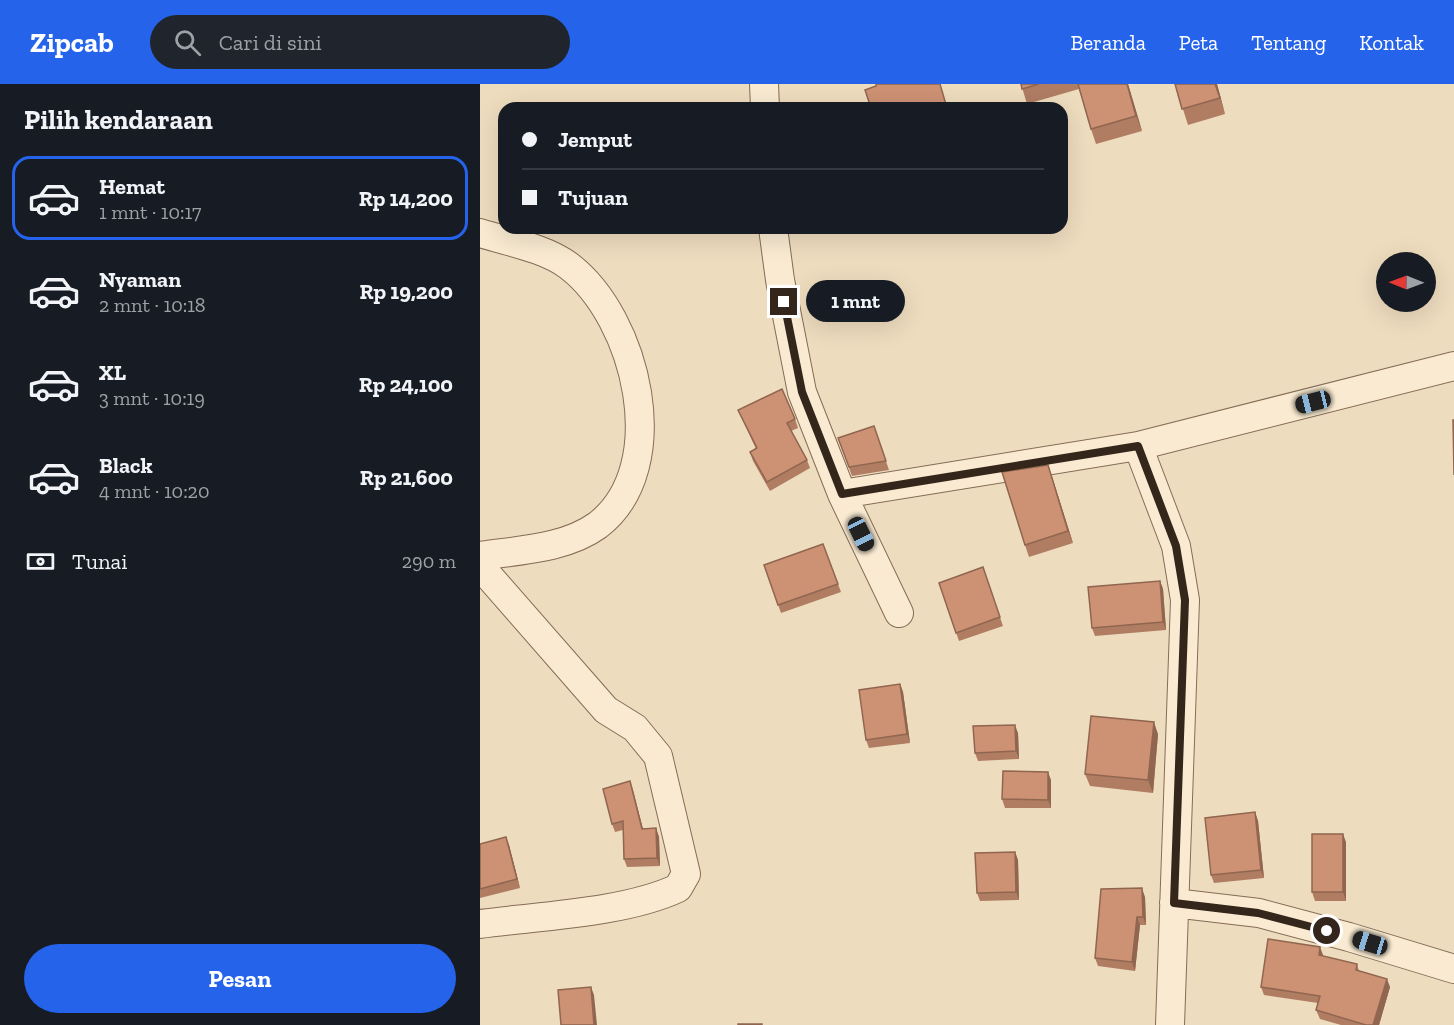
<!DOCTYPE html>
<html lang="id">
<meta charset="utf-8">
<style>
body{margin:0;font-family:"Zilla Slab",serif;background:#20242c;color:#f1f3f6;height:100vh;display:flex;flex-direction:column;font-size:22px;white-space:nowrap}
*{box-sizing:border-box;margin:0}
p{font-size:20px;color:#9ea1a6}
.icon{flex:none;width:33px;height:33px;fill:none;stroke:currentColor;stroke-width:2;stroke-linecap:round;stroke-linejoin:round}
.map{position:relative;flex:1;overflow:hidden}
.drawer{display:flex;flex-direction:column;background:#171b24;width:480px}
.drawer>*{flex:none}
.banner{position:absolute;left:18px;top:18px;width:570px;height:132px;border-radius:18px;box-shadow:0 6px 24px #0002;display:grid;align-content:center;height:132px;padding:0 24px;background:#171b24}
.needle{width:39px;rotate:271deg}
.tools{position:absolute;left:896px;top:168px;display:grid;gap:12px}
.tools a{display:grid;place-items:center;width:60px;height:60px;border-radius:50%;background:#171b24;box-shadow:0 6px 24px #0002;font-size:30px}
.end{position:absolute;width:27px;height:27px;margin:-14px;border:8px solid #35261b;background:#fff;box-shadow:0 0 0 3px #fff}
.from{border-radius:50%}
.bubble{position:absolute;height:42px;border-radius:21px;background:#171b24;box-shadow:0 6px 24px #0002;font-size:20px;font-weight:700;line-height:42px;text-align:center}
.car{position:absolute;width:18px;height:36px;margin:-18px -9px;border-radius:8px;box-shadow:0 0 4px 2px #0007;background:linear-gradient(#222 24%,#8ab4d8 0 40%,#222 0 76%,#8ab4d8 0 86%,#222 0)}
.banner b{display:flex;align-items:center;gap:21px;height:57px;font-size:22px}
.banner b+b{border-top:2px solid #363941}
.banner i{width:15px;height:15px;background:#f1f3f6}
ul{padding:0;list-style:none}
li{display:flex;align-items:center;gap:18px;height:84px;margin:0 12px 9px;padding:0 12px;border:3px solid transparent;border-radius:18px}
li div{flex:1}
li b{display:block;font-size:22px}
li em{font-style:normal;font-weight:700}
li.current{border-color:#2563eb}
li>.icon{width:54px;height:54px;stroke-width:1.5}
h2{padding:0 24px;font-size:27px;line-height:72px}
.pay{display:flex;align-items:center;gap:15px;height:66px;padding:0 24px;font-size:22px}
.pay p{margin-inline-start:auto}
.primary-button{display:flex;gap:12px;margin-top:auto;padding:12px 24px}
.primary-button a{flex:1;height:69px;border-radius:36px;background:#2563eb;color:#fff;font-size:24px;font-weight:700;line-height:69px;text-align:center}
header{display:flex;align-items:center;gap:36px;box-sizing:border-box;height:84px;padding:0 30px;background:#2563eb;color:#fff}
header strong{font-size:28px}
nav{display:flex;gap:33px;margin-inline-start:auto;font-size:21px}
.search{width:420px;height:54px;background:#20242c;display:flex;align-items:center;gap:15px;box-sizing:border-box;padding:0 21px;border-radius:33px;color:#9ea1a6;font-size:22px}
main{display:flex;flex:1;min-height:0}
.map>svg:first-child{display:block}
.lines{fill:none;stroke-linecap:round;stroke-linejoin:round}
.minor-casing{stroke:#866c56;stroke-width:30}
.minor{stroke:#f9ead1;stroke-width:28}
.wall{fill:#b07d63}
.shaded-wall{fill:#906650}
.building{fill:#cd9173;stroke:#906650;stroke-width:1.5}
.route{stroke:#35261b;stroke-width:8}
</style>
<header>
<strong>Zipcab</strong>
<div class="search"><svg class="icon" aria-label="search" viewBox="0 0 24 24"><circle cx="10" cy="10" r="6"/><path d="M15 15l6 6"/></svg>Cari di sini</div>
<nav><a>Beranda</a><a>Peta</a><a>Tentang</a><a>Kontak</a></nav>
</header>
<main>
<section class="drawer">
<h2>Pilih kendaraan</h2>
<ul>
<li class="current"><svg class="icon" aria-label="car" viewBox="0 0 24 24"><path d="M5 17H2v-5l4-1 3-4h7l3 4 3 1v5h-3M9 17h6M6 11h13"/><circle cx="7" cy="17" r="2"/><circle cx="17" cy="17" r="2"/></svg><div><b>Hemat</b><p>1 mnt · 10:17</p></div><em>Rp 14,200</em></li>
<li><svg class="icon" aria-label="car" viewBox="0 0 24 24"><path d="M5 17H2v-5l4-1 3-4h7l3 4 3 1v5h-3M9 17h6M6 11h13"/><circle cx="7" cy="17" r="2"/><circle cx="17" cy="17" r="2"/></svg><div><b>Nyaman</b><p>2 mnt · 10:18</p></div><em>Rp 19,200</em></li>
<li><svg class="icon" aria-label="car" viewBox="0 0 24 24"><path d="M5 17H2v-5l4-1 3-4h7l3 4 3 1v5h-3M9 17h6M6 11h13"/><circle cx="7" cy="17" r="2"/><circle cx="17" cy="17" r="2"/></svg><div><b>XL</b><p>3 mnt · 10:19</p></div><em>Rp 24,100</em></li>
<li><svg class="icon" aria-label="car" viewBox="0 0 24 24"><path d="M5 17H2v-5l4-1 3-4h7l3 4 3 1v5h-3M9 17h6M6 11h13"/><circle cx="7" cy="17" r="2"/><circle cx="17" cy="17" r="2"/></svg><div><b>Black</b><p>4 mnt · 10:20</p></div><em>Rp 21,600</em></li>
</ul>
<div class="pay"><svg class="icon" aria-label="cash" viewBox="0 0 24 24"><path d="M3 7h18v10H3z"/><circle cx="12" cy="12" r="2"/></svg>Tunai<p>290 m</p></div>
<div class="primary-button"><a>Pesan</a></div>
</section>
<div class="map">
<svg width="974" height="941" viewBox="0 0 974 941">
<rect width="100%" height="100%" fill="#eedcbe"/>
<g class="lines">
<g class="minor-casing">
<path id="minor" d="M 284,0 L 285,24
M 293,144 L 300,196 L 322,308 L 362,410 L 419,529
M 0,149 C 29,158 65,164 89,182 C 157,234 193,383 118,441 C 85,465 39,466 0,472
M 362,410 L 658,362
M 0,482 L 126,626 L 155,644 L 178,672 L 206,790 L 198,804 C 145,829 59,832 0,840
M 694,819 L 779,829 L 869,853 L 974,885
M 690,941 L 705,516 L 696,462 L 658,362 L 974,282"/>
</g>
<use href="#minor" class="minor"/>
</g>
<path class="wall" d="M 541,0 L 648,0 L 662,47 L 616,60 L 611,45 L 599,5 L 547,20 Z
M 695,0 L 737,0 L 745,30 L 708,41 Z
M 258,326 L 315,335 L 318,344 L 311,347 L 327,376 L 330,384 L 290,407 L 273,377 L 270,368 L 276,365 Z
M 394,342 L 409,386 L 372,392 L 358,354 Z
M 572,393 L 593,459 L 549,473 L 545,461 Z
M 343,460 L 361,508 L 301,529 L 284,481 Z
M 503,484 L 523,542 L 479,557 L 459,499 Z
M 680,497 L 683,505 L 686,546 L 615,552 L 612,544 Z
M 420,600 L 423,608 L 430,659 L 389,664 L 386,656 Z
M 538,649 L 539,675 L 498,677 L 495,669 Z
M 678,650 L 673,709 L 610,702 L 605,690 Z
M 571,696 L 571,724 L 525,724 L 522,715 Z
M 150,697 L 163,745 L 176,744 L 179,753 L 180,782 L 147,783 L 144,775 L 143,746 L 135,748 L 132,740 Z
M 775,728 L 778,737 L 784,794 L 734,799 L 731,791 Z
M 866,758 L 866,817 L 835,817 L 832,808 Z
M 0,760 L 29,761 L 40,804 L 0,814 Z
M 535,768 L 538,776 L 539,816 L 500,817 L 497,809 Z
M 665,813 L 666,841 L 660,841 L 655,887 L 618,882 L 615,874 Z
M 843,871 L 843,872 L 877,880 L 879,887 L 910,903 L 899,941 L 861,941 L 840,935 L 836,926 L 838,919 L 784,911 L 781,903 Z"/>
<path class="shaded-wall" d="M 647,0 L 648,0 L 662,47 L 656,32 Z
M 735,0 L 737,0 L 745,30 L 740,14 Z
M 568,381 L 572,393 L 593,459 L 588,447 Z
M 680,497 L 683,505 L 686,546 L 683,538 Z
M 420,600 L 423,608 L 430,659 L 427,650 Z
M 674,638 L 678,650 L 673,709 L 668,696 Z
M 535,641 L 538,649 L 539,675 L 536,667 Z
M 568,688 L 571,696 L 571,724 L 568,716 Z
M 150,697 L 153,706 L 165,753 L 162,745 Z
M 775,728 L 778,737 L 784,794 L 781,786 Z
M 176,744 L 179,753 L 180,782 L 177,774 Z
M 863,750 L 866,758 L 866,817 L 863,808 Z
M 26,753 L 29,761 L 40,804 L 37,795 Z
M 535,768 L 538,776 L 539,816 L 536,808 Z
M 662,804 L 665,813 L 666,841 L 663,833 Z
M 657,833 L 660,841 L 655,887 L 652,878 Z
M 840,863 L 843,871 L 842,880 L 839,871 Z
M 907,895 L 910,903 L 899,941 L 893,941 Z
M 111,903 L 114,911 L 117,941 L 114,941 Z"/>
<path class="building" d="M 396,0 L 460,0 L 467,24 L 391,24 L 385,6 L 396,2 Z
M 541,0 L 559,0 L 542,5 Z
M 598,0 L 647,0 L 656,32 L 611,45 Z
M 695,0 L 735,0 L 740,14 L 702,25 Z
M 302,305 L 315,335 L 307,339 L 327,376 L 287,398 L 270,368 L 277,364 L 258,326 Z
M 973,336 L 974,336 L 974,391 Z
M 394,342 L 406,377 L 369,383 L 358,354 Z
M 568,381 L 588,447 L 545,461 L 522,388 Z
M 343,460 L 358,500 L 298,521 L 284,481 Z
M 503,483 L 520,533 L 476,549 L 459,499 Z
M 680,497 L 683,538 L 612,544 L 608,503 Z
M 420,600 L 427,650 L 386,656 L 379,606 Z
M 611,632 L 674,638 L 668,696 L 605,690 Z
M 535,641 L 536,667 L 495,669 L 493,642 Z
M 523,687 L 568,688 L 568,716 L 522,715 Z
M 150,697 L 162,745 L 176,744 L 177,774 L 144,775 L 143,737 L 132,740 L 123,705 Z
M 775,728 L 781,786 L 731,791 L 725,734 Z
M 832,750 L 863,750 L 863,808 L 832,808 Z
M 26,753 L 37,795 L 0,805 L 0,760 Z
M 535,768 L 536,808 L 497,809 L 495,769 Z
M 662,804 L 663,833 L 657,833 L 652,878 L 615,874 L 621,805 Z
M 788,855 L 840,863 L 839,871 L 877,880 L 876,886 L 907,895 L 893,941 L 886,941 L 836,926 L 840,912 L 781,903 Z
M 111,903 L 114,941 L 81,941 L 78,906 Z
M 258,940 L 282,940 L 282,941 L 258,941 Z"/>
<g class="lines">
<path class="route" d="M 304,218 L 322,308 L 362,410 L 658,362 L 696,462 L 705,516 L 694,819 L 778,829 L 847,847"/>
</g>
</svg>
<div class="tools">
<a><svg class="needle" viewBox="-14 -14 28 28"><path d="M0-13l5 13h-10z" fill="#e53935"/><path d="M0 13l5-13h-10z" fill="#9ea1a6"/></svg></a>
</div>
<i class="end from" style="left:847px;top:847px"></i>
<i class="end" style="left:304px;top:218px"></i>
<div class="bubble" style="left:326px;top:196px;width:99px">1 mnt</div>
<i class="car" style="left:833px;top:318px;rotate:256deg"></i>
<i class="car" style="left:381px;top:450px;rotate:154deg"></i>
<i class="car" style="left:890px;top:859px;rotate:287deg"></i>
<div class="banner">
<b><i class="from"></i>Jemput</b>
<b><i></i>Tujuan</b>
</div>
</div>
</main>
